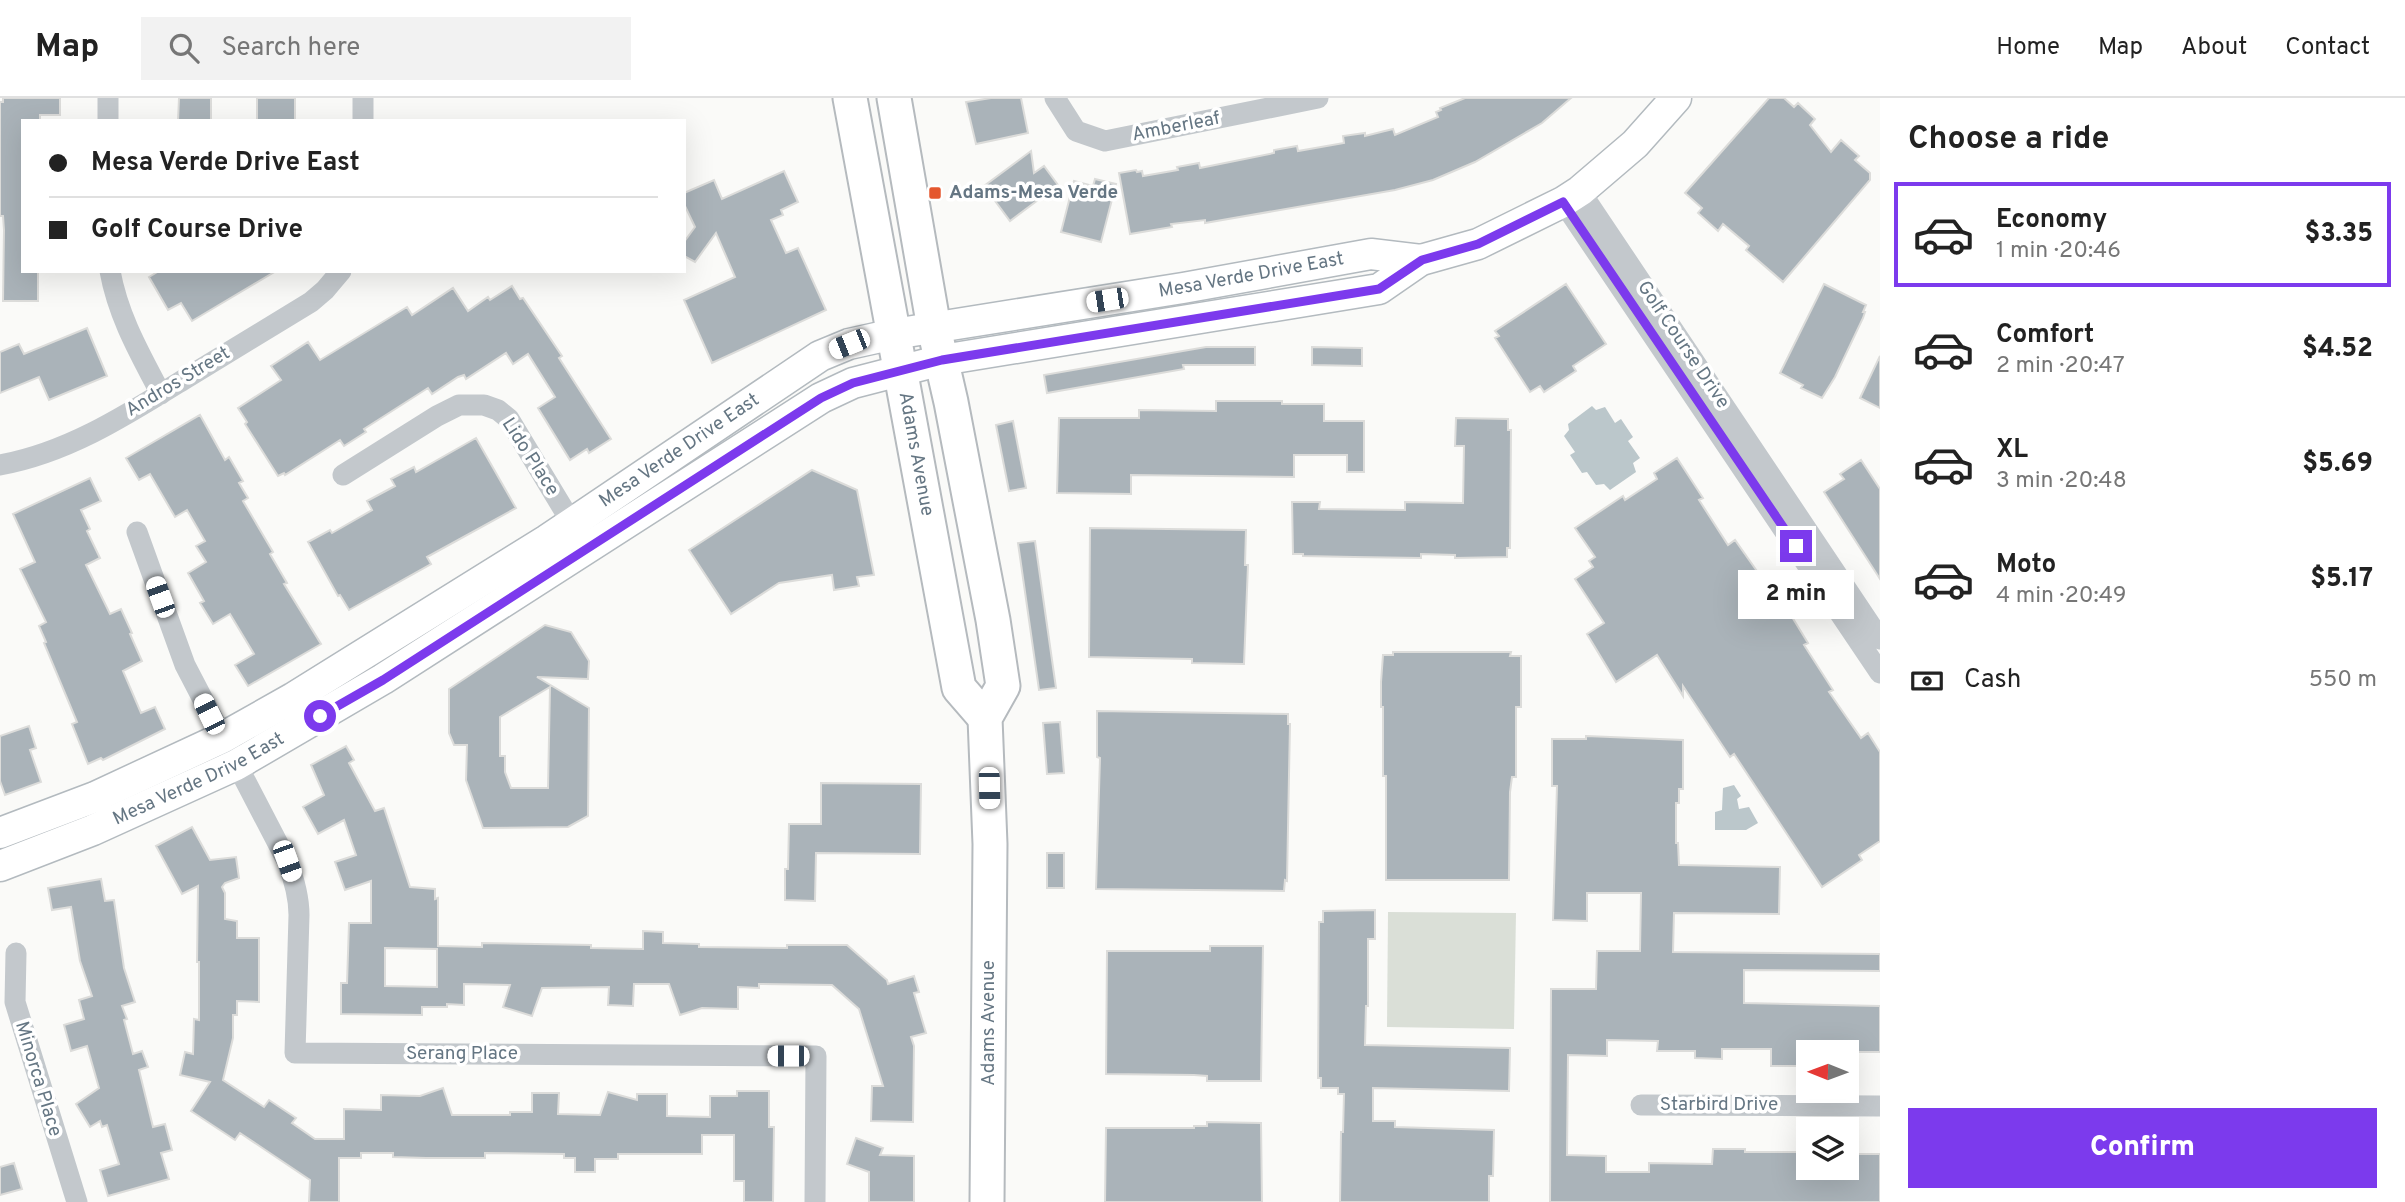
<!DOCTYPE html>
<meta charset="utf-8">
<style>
body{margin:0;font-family:Overpass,sans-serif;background:#f2f2f2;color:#222;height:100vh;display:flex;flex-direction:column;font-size:26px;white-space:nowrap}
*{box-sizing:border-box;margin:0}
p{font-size:23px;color:#767676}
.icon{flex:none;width:38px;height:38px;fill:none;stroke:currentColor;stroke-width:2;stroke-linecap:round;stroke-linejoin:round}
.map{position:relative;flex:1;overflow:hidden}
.drawer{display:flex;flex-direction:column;background:#fff;width:525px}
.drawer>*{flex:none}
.guide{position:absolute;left:21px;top:21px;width:665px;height:154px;border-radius:0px;box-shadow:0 7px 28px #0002;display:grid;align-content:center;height:154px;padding:0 28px;background:#fff}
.needle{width:46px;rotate:271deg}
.tools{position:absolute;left:1796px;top:942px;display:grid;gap:14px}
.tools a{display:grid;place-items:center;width:63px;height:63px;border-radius:0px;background:#fff;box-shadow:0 7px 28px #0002;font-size:35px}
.end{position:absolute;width:32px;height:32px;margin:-16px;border:9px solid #7c3aed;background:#fff;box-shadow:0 0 0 4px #fff}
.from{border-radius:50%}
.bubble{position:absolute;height:49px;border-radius:0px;background:#fff;box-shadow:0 7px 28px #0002;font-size:23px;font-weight:800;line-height:49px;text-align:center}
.car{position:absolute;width:21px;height:42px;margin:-21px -10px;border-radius:9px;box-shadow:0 0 5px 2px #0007;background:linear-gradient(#fff 24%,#345 0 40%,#fff 0 76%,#345 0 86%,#fff 0)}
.guide b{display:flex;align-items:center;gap:24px;height:66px;font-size:26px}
.guide b+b{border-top:2px solid #e0e0e0}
.guide i{width:18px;height:18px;background:#222}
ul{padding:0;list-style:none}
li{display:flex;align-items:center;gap:21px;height:105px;margin:0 14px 10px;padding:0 14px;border:4px solid transparent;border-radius:0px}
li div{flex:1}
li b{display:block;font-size:26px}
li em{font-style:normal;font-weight:800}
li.active{border-color:#7c3aed}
li>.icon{width:63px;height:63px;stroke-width:1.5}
h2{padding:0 28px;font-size:32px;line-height:84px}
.pay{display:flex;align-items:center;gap:18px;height:77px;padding:0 28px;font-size:26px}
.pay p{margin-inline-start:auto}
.action{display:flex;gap:14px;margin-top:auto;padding:14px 28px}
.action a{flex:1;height:80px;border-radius:0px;background:#7c3aed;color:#fff;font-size:28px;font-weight:800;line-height:80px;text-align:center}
header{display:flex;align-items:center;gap:42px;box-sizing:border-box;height:98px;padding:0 35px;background:#fff;border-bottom:2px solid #e0e0e0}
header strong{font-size:33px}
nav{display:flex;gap:38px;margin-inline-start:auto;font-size:24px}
.search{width:490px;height:63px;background:#f2f2f2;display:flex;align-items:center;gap:18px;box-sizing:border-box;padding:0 24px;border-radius:0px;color:#767676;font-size:26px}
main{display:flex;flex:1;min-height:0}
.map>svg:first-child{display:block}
.green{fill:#dadfd7}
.water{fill:#bbc7cb}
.building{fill:#aab3b9;stroke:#dcdcda;stroke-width:2;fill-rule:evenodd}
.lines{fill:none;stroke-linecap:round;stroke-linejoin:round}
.secondary-casing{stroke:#b3babf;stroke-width:33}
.primary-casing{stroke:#b5babe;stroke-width:37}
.street{stroke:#c3c8cc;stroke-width:21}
.secondary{stroke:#fff;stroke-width:30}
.primary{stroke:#fff;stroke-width:33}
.route{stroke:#7c3aed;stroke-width:9}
.poi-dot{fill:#e4572e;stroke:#fff;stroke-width:2.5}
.labels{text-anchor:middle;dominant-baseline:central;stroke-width:7;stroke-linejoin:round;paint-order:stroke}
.street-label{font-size:19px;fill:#657683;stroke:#fff}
.poi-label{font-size:19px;font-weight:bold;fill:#657683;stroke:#fff;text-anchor:start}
</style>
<header>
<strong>Map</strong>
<div class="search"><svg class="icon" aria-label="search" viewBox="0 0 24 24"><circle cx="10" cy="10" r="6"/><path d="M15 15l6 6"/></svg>Search here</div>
<nav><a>Home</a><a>Map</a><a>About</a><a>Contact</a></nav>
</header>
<main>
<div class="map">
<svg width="1880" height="1104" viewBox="0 0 1880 1104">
<rect width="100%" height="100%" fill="#fafaf8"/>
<path class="green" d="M 1388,814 L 1516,815 L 1514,931 L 1387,929 Z"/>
<path class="water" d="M 1592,308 L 1596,312 L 1605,309 L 1615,325 L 1621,321 L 1633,339 L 1628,343 L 1640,360 L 1633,365 L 1636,374 L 1610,392 L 1604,386 L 1596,387 L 1587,374 L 1582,375 L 1570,357 L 1575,354 L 1564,338 L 1569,332 L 1568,326 Z
M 1734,687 L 1741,698 L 1737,701 L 1739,711 L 1749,709 L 1758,725 L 1746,732 L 1715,732 L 1715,714 L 1722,712 L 1723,690 Z"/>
<path class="building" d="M 3,0 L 60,0 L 60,17 L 40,17 L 40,23 L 23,23 L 23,173 L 38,173 L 38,203 L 3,203 L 4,132 L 3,118 L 0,118 L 0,4 L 3,4 Z
M 179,0 L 211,0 L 211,23 L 178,23 Z
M 257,0 L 295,0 L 295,23 L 257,23 Z
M 991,0 L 1021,0 L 1028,35 L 976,46 L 966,4 Z
M 1465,0 L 1571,0 L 1542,25 L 1475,64 L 1433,82 L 1395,92 L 1205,125 L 1205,122 L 1171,126 L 1172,129 L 1130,136 L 1119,75 L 1136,72 L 1137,74 L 1142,73 L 1143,78 L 1178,72 L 1177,69 L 1199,65 L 1200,70 L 1274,55 L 1274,52 L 1297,48 L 1298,53 L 1344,45 L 1343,38 L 1365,35 L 1365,38 L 1393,31 L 1395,37 L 1438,19 L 1436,14 L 1441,12 L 1440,10 Z
M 1769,0 L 1784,0 L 1794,9 L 1798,5 L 1815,21 L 1810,27 L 1831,54 L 1841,42 L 1859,58 L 1855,62 L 1870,75 L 1870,82 L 1783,184 L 1746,152 L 1749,148 L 1723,126 L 1718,133 L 1698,115 L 1702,110 L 1685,95 Z
M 1031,53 L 1034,75 L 1044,68 L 1058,87 L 1010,123 L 984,88 Z
M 784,73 L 798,104 L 781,112 L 783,117 L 771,122 L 786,155 L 798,150 L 826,212 L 712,265 L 684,202 L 735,179 L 716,135 L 695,164 L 684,158 L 684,144 L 695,129 L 684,106 L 684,95 L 714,82 L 722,101 Z
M 1095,81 L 1116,86 L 1101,144 L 1061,134 L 1074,83 L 1093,88 Z
M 159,173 L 276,173 L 192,223 L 181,205 L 168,212 L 149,179 Z
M 1566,186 L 1606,246 L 1573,268 L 1576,273 L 1544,294 L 1540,288 L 1530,294 L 1495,240 L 1499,238 L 1495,233 Z
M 1824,186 L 1866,207 L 1863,214 L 1865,214 L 1863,220 L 1835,279 L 1822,300 L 1801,290 L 1803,287 L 1780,275 Z
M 512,188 L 520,201 L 523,200 L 562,258 L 559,260 L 611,341 L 589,355 L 587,351 L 570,362 L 538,310 L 555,299 L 528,256 L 513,266 L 506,255 L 466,281 L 464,277 L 458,279 L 432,296 L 428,290 L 364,331 L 366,334 L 344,348 L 340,342 L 285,377 L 284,375 L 278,378 L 245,326 L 247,324 L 238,310 L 281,282 L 271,268 L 308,244 L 320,262 L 407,209 L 412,217 L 453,190 L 468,213 L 488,199 L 490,202 Z
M 87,230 L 107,278 L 49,302 L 39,279 L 0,295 L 0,254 L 19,246 L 24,256 Z
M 1206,249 L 1255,249 L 1255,267 L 1183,267 L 1184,271 L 1047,295 L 1044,277 Z
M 1312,249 L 1362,250 L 1362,268 L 1312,267 Z
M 1880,258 L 1880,310 L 1860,300 Z
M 1216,303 L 1282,303 L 1282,306 L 1324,306 L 1324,323 L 1364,323 L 1364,374 L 1347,374 L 1347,357 L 1294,357 L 1294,379 L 1131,377 L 1131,396 L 1057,395 L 1059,320 L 1139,320 L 1139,312 L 1216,313 Z
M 200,317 L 225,362 L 229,359 L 243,383 L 239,385 L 248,400 L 243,403 L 273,454 L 270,456 L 287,485 L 284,486 L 321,546 L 248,588 L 235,567 L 254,556 L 230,516 L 213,526 L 200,505 L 204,503 L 188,475 L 206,464 L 196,448 L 205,443 L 187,412 L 175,419 L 150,376 L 139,382 L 126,360 Z
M 1456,320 L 1508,321 L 1508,332 L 1511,332 L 1510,450 L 1507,450 L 1507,459 L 1455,460 L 1455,457 L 1421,456 L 1421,460 L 1354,459 L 1303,458 L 1303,456 L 1293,456 L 1292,404 L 1320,404 L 1319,411 L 1405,412 L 1405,404 L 1463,405 L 1464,348 L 1455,348 Z
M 1013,323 L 1026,390 L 1009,393 L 996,327 Z
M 476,340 L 516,410 L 427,459 L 431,466 L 349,512 L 340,497 L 338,498 L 308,444 L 330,432 L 332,435 L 372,412 L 367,403 L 395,388 L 391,381 L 414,369 L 416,374 Z
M 1677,360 L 1703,400 L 1699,402 L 1728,447 L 1735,442 L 1778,503 L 1781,501 L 1808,545 L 1804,547 L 1833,592 L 1829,594 L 1861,640 L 1868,635 L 1880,654 L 1880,743 L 1859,757 L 1862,762 L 1822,789 L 1734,656 L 1730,659 L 1683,588 L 1683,598 L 1657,557 L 1616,584 L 1587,536 L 1604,525 L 1575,481 L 1593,469 L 1589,463 L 1595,459 L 1575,430 L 1623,398 L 1625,402 L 1657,381 L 1654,375 Z
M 1861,362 L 1880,391 L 1880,481 L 1824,394 L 1844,381 L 1840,376 Z
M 812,372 L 857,392 L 874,477 L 857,479 L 859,488 L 834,492 L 832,477 L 779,485 L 731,516 L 689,452 Z
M 90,380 L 101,403 L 81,412 L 90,431 L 87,433 L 100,460 L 86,467 L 110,516 L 121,511 L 132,535 L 130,536 L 142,563 L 123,573 L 141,615 L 155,609 L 165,631 L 103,662 L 101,660 L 88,666 L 72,626 L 77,624 L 44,545 L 46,544 L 39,528 L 46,524 L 20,471 L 35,464 L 13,416 Z
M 1090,430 L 1246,432 L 1245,467 L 1248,467 L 1244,566 L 1192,565 L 1192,561 L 1089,559 Z
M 1035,443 L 1056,590 L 1039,592 L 1018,445 Z
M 545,527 L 571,534 L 589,563 L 588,581 L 537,579 L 589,610 L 588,718 L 568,729 L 483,730 L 466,682 L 467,647 L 454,647 L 449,635 L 449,591 ZM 550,589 L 548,690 L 511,690 L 505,674 L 505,658 L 500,658 L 500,619 Z
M 1393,554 L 1511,554 L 1510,558 L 1521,558 L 1521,609 L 1516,609 L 1516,679 L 1512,679 L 1510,694 L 1509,782 L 1386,782 L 1386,678 L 1383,678 L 1383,609 L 1381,609 L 1381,584 L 1383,557 L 1393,557 Z
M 1097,613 L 1288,616 L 1288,626 L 1290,626 L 1289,677 L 1287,783 L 1285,782 L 1284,793 L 1096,791 L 1100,660 L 1097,659 Z
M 1060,624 L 1064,675 L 1047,676 L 1043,625 Z
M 29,628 L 36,650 L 30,652 L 41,684 L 5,697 L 0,683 L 0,638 Z
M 1586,638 L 1683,642 L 1683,691 L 1679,691 L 1679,705 L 1676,705 L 1676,745 L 1678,745 L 1679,767 L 1780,769 L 1779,816 L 1674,815 L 1673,854 L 1880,856 L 1880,873 L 1744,872 L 1744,905 L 1880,908 L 1880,954 L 1801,954 L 1801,968 L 1771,968 L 1771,951 L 1722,951 L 1722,961 L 1695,960 L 1695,953 L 1657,953 L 1658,943 L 1607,942 L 1607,958 L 1568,957 L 1567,1057 L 1606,1058 L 1606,1074 L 1649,1074 L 1649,1065 L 1712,1066 L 1713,1051 L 1745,1051 L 1745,1054 L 1800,1054 L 1800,1063 L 1808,1063 L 1808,1069 L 1846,1069 L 1846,1056 L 1880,1056 L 1880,1104 L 1550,1104 L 1551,891 L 1596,891 L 1597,853 L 1640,853 L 1641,795 L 1587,795 L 1587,823 L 1553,822 L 1557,688 L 1552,688 L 1552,641 L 1586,641 Z
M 346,648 L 354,662 L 349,665 L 375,713 L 384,710 L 410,789 L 435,791 L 435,801 L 438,800 L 438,848 L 482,849 L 482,845 L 591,847 L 591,850 L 643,851 L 643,833 L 663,834 L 663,845 L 699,846 L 699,849 L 787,850 L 787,847 L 847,847 L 887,882 L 888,886 L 914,878 L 919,894 L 914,895 L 926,935 L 911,939 L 914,948 L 913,1024 L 871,1023 L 872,988 L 883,988 L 859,911 L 832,887 L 759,886 L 759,890 L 738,889 L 738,911 L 702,910 L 680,917 L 669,886 L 634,886 L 633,908 L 608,907 L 609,889 L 542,890 L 532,918 L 503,909 L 510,887 L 464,886 L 464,907 L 447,906 L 447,909 L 422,909 L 422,917 L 341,916 L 341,885 L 347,885 L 349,825 L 371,825 L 371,783 L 345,792 L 335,764 L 356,757 L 344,722 L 318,736 L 303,709 L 324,697 L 311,667 ZM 385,850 L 437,851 L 437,889 L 385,888 Z
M 821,685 L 921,686 L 920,756 L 816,755 L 815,803 L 785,802 L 785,771 L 788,771 L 789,726 L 821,726 Z
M 192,729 L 210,762 L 236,759 L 239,780 L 225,785 L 222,789 L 225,795 L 225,821 L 237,823 L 237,840 L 259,840 L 259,904 L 237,903 L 237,917 L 233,917 L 233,940 L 223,982 L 264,1009 L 269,1002 L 296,1020 L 292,1025 L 315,1041 L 344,1041 L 344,1011 L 381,1012 L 381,997 L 420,998 L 443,990 L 452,1017 L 510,1017 L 510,1014 L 532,1014 L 532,995 L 559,995 L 558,1016 L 600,1017 L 608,994 L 637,1002 L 637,996 L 667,996 L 667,1018 L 710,1019 L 710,998 L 737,998 L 737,993 L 769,993 L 769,1029 L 774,1029 L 773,1104 L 744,1104 L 744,1083 L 734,1083 L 734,1037 L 702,1037 L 702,1056 L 618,1056 L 618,1061 L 595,1061 L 595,1074 L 575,1074 L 575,1060 L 564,1060 L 564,1056 L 485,1055 L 485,1060 L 426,1060 L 393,1059 L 393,1055 L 361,1055 L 361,1060 L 339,1060 L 339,1104 L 309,1104 L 310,1082 L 240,1035 L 235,1042 L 191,1013 L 210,984 L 180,977 L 185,954 L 193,956 L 194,921 L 199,922 L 199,864 L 197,864 L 198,788 L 182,796 L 156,748 Z
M 1047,755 L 1064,755 L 1064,790 L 1047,790 Z
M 101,781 L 105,803 L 114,802 L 124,870 L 135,904 L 122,908 L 127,921 L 124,922 L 133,956 L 142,953 L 148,969 L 139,972 L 153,1029 L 165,1026 L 172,1052 L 161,1055 L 169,1081 L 108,1098 L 100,1072 L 119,1066 L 107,1027 L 102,1029 L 100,1023 L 90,1029 L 76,1006 L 99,990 L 87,948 L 71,953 L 64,927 L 84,921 L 79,902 L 92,898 L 80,863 L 71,809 L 52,812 L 48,790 Z
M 1375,812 L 1375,841 L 1368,841 L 1368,908 L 1366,908 L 1365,947 L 1510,950 L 1509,993 L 1373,990 L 1373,1023 L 1395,1023 L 1395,1029 L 1494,1032 L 1493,1078 L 1489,1078 L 1489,1104 L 1340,1104 L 1341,1034 L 1343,1034 L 1344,996 L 1338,996 L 1338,990 L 1321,990 L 1321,980 L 1318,980 L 1319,824 L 1323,824 L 1323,813 Z
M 1210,848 L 1263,848 L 1261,983 L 1207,983 L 1207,978 L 1194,977 L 1106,976 L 1107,853 L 1210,853 Z
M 1207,1024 L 1261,1025 L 1262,1104 L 1105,1104 L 1106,1030 L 1194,1030 L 1194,1028 L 1207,1028 Z
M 856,1040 L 883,1050 L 880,1057 L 914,1058 L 914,1104 L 869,1104 L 869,1074 L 847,1066 Z
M 14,1065 L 22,1091 L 0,1097 L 0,1069 Z"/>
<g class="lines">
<g class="secondary-casing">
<g id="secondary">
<path id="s1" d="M 0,735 L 95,699 L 222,640 L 293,600 L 547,442 L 820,258 L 849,246 L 894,236 L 1183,190 L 1371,156 L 1421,162"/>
<path id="s2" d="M 0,768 L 93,732 L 236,667 L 383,581 L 821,300 L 853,285 L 942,262 L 1379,191 L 1421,162 L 1478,146 L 1563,104 L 1580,93 L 1635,46 L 1676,0"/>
</g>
</g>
<g class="primary-casing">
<g id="primary">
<path id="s3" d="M 850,0 L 959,590 L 985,620"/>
<path d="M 894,0 L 934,230 L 951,304 L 993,522 L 1003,588 L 985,620 L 990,746 L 987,1104"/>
</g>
</g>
<path class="street" d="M 1055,0 L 1076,33 L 1105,43 L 1318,0
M 108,23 L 108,0
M 363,23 L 363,0
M 1580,93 L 1880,541
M 1563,104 L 1880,575
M 110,173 C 118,218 140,256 161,296
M 0,367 C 67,355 125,318 183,282 C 225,256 268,230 311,204 L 325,192 L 341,173
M 343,377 L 437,318 L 459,307 L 484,307 L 498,312 L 509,321 L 579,437
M 137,434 L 185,567 L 287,763 C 294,781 299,798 299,817 L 295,955 L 816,958 L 815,1104
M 16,855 L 15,904 L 77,1104
M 1641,1007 L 1880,1008"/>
<use href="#secondary" class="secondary"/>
<use href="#primary" class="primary"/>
</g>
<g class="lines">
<path class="route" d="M 320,618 L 383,582 L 821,300 L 853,285 L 942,262 L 1379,191 L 1422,162 L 1478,146 L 1563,104 L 1796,448"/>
</g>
<rect class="poi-dot" x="928" y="88" width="14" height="14" rx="3.5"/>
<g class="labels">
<g class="street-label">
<text transform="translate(1176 29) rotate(-11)">Amberleaf</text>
<text stroke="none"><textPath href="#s1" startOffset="1391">Mesa Verde Drive East</textPath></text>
<text transform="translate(1683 247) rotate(56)">Golf Course Drive</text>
<text transform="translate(178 284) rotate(-31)">Andros Street</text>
<text stroke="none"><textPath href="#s1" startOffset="782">Mesa Verde Drive East</textPath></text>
<text stroke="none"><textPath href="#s3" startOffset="362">Adams Avenue</textPath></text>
<text transform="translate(530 359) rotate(57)">Lido Place</text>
<text stroke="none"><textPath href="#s2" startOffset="217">Mesa Verde Drive East</textPath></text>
<text transform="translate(989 925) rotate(-90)">Adams Avenue</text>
<text x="462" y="956">Serang Place</text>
<text transform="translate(38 981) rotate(73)">Minorca Place</text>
<text x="1719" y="1007">Starbird Drive</text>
</g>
<g class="poi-label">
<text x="949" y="95">Adams-Mesa Verde</text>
</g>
</g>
</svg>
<div class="tools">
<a><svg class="needle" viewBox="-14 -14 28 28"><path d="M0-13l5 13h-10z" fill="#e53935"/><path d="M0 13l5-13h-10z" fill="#767676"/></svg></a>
<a><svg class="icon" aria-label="layers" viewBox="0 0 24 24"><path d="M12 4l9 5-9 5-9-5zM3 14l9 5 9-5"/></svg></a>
</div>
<i class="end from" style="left:320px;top:618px"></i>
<i class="end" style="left:1796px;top:448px"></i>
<div class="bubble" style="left:1738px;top:472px;width:116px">2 min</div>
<i class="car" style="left:1107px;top:202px;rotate:261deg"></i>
<i class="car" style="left:849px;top:246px;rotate:248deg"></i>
<i class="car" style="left:160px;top:499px;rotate:340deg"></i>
<i class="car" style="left:209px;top:616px;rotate:334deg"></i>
<i class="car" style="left:989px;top:690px;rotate:179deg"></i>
<i class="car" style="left:287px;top:763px;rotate:160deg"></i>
<i class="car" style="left:788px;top:958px;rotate:270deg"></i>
<div class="guide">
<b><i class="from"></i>Mesa Verde Drive East</b>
<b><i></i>Golf Course Drive</b>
</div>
</div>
<section class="drawer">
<h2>Choose a ride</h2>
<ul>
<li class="active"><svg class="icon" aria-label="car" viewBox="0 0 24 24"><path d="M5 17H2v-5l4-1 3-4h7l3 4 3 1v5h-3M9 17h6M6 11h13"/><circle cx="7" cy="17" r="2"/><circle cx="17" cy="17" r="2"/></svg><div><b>Economy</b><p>1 min · 20:46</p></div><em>$3.35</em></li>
<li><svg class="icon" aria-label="car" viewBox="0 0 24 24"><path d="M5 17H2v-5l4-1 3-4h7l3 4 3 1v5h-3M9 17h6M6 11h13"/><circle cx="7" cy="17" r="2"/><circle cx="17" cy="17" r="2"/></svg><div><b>Comfort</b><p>2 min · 20:47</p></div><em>$4.52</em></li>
<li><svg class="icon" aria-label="car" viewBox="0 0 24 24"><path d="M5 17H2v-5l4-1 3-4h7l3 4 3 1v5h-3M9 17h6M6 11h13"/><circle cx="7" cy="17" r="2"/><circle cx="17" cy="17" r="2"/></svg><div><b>XL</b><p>3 min · 20:48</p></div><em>$5.69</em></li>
<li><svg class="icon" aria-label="car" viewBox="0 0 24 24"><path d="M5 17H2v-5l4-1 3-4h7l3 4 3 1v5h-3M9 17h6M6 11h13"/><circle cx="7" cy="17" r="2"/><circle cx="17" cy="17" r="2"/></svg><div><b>Moto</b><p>4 min · 20:49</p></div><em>$5.17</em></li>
</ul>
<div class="pay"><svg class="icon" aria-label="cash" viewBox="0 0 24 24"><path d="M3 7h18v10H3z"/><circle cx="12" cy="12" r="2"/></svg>Cash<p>550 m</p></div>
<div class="action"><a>Confirm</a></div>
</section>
</main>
